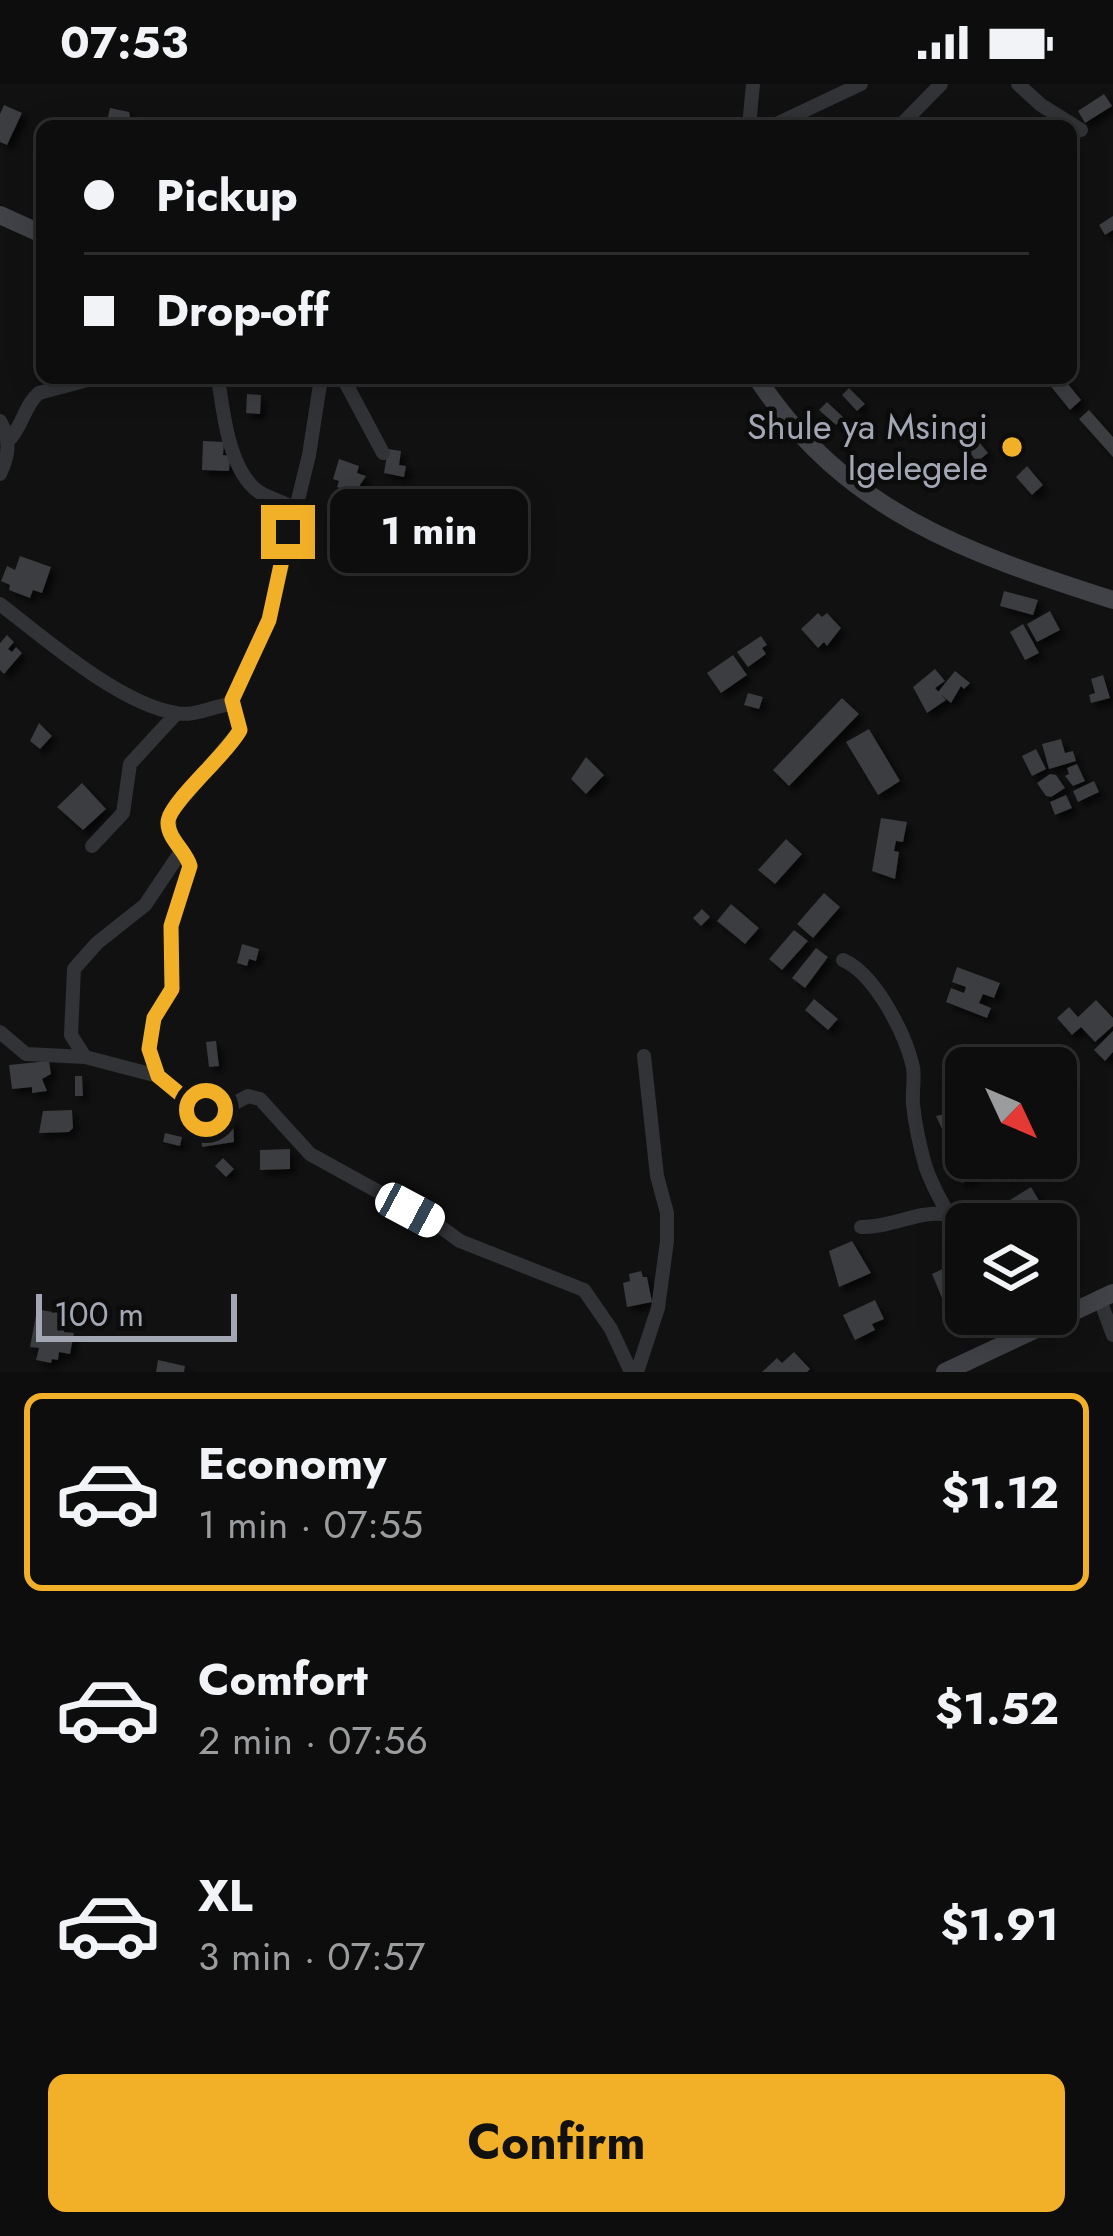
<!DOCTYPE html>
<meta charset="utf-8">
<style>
body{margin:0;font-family:Jost,sans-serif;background:#1b1b1c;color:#f1f3f6;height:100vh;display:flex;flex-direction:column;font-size:45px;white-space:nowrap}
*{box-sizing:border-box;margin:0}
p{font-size:39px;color:#9a9c9e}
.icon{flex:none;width:66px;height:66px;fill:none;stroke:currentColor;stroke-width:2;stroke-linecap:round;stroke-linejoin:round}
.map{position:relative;height:1288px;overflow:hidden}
.panel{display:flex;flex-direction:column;background:#0d0d0e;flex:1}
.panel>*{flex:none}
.guide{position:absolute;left:36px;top:36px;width:1041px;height:264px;border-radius:18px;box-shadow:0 6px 30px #0003,0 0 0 3px #2d2d2e;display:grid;align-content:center;height:264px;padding:0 48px;background:#0d0d0e}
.needle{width:78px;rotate:134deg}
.buttons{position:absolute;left:945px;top:963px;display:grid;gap:24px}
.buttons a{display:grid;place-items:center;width:132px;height:132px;border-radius:18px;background:#0d0d0e;box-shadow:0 6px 30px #0003,0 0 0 3px #2d2d2e;font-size:60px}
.scale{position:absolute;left:36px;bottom:30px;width:201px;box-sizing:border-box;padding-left:12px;border:6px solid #a2a7b3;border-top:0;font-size:33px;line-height:42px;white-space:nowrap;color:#a2a7b3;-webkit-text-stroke:9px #0c0c0d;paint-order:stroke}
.end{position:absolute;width:54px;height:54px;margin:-27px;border:15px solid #f2b029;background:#111;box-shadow:0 0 0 6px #111}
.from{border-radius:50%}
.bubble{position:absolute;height:84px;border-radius:18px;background:#0d0d0e;box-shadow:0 6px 30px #0003,0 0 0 3px #2d2d2e;font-size:39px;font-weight:700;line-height:84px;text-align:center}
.car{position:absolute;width:36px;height:72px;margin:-36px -18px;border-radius:15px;box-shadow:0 0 9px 3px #0007;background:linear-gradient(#fff 24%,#345 0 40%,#fff 0 76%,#345 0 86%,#fff 0)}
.guide b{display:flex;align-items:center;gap:42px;height:114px;font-size:45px}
.guide b+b{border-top:3px solid #2d2d2e}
.guide i{width:30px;height:30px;background:#f1f3f6}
ul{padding:21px 0 0;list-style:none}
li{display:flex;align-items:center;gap:36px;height:198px;margin:0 24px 18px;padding:0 24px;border:6px solid transparent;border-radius:18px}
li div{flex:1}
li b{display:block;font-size:45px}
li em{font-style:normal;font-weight:700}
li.selected{border-color:#f2b029}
li>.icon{width:108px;height:108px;stroke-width:1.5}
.primary-button{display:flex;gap:24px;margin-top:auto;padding:24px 48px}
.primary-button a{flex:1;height:138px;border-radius:18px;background:#f2b029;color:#111;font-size:48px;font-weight:700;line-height:138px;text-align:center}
.status{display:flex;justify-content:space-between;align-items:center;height:84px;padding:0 60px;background:#0d0d0e;direction:ltr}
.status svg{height:33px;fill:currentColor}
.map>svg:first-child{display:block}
.building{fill:#3b3c3f;filter:url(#shadow)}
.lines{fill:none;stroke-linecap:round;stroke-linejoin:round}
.street{stroke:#323337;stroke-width:14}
.secondary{stroke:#404247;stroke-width:18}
.route{stroke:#f2b029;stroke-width:15}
.poi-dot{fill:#f2b029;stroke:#0c0c0d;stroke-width:4.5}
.labels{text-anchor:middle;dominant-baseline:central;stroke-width:9;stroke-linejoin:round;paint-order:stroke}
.poi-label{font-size:36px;fill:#a2a7b3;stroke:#0c0c0d;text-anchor:end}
</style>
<div class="status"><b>07:53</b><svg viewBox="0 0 49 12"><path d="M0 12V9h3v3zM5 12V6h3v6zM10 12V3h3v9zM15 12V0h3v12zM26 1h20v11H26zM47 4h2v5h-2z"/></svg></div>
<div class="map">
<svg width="1113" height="1288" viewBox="0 0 1113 1288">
<defs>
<filter id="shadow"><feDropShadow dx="5.5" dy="5.5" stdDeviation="3" flood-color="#0009"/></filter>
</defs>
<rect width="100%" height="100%" fill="#111112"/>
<path class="building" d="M 1104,10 L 1112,22 L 1085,39 L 1078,27 Z
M 4,21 L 22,29 L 7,61 L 0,58 L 0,30 Z
M 110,24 L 129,28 L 132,42 L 106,42 Z
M 1113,132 L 1113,146 L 1105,151 L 1099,141 Z
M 1044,294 L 1063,294 L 1081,316 L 1070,326 Z
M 849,304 L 865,320 L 857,327 L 842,311 Z
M 247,310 L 261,311 L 260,330 L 246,329 Z
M 827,318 L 843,333 L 836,341 L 819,326 Z
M 1089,326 L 1113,353 L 1113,373 L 1079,335 Z
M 966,342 L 988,369 L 977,378 L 956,351 Z
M 203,357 L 224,358 L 223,371 L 230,372 L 229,387 L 202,386 Z
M 388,365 L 401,367 L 399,381 L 406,382 L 404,393 L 384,389 Z
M 339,375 L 359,382 L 357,389 L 366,392 L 358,404 L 350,402 L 349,407 L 337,403 L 339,397 L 333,395 Z
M 1027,382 L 1043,401 L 1032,411 L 1016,393 Z
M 20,472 L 51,483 L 42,509 L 33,506 L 30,514 L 9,506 L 10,501 L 1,497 L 7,482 L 15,486 Z
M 1004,507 L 1038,516 L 1033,531 L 1000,522 Z
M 1050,527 L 1060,546 L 1037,558 L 1027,540 Z
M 818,529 L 822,533 L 827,529 L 841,544 L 827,562 L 824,558 L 818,564 L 801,545 Z
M 1023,540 L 1039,569 L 1025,576 L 1010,548 Z
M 7,551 L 14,558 L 8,565 L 12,568 L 16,563 L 22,569 L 4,590 L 0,586 L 0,559 Z
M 761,552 L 767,561 L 762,564 L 766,570 L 748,583 L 737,568 Z
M 733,571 L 747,591 L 721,609 L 707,589 Z
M 935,585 L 945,597 L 935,604 L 946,616 L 927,629 L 913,603 Z
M 955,587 L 970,599 L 964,605 L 961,602 L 951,619 L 938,608 Z
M 1103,591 L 1110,614 L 1091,619 L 1089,611 L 1095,609 L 1091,595 Z
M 748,609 L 763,613 L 759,625 L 744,621 Z
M 842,614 L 859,630 L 789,702 L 773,686 Z
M 39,639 L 52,652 L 40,665 L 30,657 Z
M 869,645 L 900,697 L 878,711 L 846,658 Z
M 1061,655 L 1065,669 L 1073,667 L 1076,677 L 1049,685 L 1042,660 Z
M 1036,665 L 1046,685 L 1032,692 L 1022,672 Z
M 586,673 L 604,691 L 586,710 L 571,695 Z
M 1077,680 L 1085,697 L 1073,702 L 1065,692 L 1069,690 L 1067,684 Z
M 1050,690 L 1056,691 L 1065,704 L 1051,713 L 1046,712 L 1037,699 Z
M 1094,697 L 1099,708 L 1078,718 L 1073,707 Z
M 82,699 L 106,725 L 83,746 L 57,723 Z
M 1066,711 L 1072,724 L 1055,731 L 1050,718 Z
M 881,734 L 907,738 L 903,758 L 896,757 L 894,767 L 899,768 L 895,795 L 872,787 Z
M 786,755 L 802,770 L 775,800 L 758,786 Z
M 824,809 L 840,823 L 813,854 L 797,840 Z
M 731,820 L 759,844 L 745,860 L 717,837 Z
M 702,825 L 710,833 L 701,842 L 693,834 Z
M 794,846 L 808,857 L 782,886 L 769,875 Z
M 242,860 L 259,865 L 256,877 L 249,875 L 247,882 L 237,879 Z
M 816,864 L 828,873 L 805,904 L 792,894 Z
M 957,883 L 1000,899 L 994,914 L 983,910 L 979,919 L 991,924 L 987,934 L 946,918 L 951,904 L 964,909 L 966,903 L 952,898 Z
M 814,915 L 838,935 L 828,946 L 805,926 Z
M 1096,916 L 1113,934 L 1113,942 L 1095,958 L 1081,943 L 1072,951 L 1057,934 L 1069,923 L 1078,933 Z
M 1113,947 L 1113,968 L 1105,977 L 1094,966 Z
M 216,957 L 219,982 L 209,983 L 206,958 Z
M 49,977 L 51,990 L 42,995 L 47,1007 L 32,1009 L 32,1003 L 12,1005 L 9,981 Z
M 75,992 L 82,992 L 83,1012 L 75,1012 Z
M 966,1025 L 966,1052 L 947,1056 L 936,1032 Z
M 72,1026 L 73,1044 L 69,1048 L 39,1049 L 43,1027 Z
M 233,1034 L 234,1058 L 202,1063 L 200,1036 Z
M 165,1049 L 182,1053 L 180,1062 L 163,1058 Z
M 290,1065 L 290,1085 L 260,1086 L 260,1066 Z
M 966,1068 L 966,1074 L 981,1074 L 987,1087 L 962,1099 L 951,1075 Z
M 223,1074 L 234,1085 L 226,1093 L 215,1082 Z
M 994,1074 L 1017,1074 L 1023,1083 L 1005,1094 Z
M 1031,1103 L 1052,1138 L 1048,1140 L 1017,1140 L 1005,1119 Z
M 852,1157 L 871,1189 L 839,1203 L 829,1167 Z
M 963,1175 L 966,1203 L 942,1214 L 932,1190 Z
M 641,1187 L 643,1193 L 647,1193 L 652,1218 L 627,1223 L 623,1199 L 630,1197 L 629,1190 Z
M 875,1216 L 884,1235 L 872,1240 L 875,1246 L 855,1256 L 843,1231 Z
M 41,1226 L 59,1229 L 57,1238 L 65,1240 L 64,1248 L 74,1249 L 70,1270 L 59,1268 L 58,1276 L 52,1275 L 51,1279 L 36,1276 L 39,1264 L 30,1263 L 36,1231 L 40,1232 Z
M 794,1268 L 810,1285 L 807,1288 L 762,1288 L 777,1274 L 782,1279 Z
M 158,1276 L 185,1282 L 184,1288 L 156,1288 Z"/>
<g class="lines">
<path class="street" d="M 1018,0 L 1041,21 L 1081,46
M 749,42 L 753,0
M 772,42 L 861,0
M 900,42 L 941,0
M 218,294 C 223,326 228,379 253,403 C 263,414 282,416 295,425
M 321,294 L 309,371 L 269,535 L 232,616 L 240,646 L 169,731 L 170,747 L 190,782 L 171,842 L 172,905 L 154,934 L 149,965 L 158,992 L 192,1020 L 206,1026 L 222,1026 L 248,1012 L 260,1015 L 310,1070 L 435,1139 L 460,1157 L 584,1206 L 611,1245 L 631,1288
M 343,294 L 383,369
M 0,337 C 11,356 9,371 0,390
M 8,357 C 23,343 24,321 39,309 L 95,294
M 0,520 C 45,555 120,620 176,629 C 194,633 213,622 231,620
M 92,762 L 123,729 L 130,680 L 176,630
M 843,876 C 875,890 905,949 913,983 C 915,995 912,1007 913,1020 C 915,1041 920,1063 926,1084 C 936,1111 950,1134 966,1157
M 0,948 L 26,970 L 85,973
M 158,992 L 85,973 L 71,951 L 74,885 L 97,859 L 145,821 L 182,766
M 861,1143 C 892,1144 919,1125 948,1131
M 1099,1213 L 1113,1251
M 1010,1230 L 1022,1250
M 637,1288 L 658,1224 L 667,1157 L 667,1129 L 657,1092 L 644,972"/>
<path class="secondary" d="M 0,131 L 42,150
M 757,294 C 845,428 967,469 1113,516
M 945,1288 L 1113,1209"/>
</g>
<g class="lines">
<path class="route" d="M 206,1026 L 192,1020 L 158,992 L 149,965 L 154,934 L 172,905 L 171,842 L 190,782 C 186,767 168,755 168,739 C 167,720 227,671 240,646 L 232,616 L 269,536 L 288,448"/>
</g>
<circle class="poi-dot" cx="1012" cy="363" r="12"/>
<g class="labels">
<g class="poi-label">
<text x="988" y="342">Shule ya Msingi<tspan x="988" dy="41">Igelegele</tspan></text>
</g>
</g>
</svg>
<div class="buttons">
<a><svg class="needle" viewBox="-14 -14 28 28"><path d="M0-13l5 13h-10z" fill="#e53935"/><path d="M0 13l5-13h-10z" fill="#9a9c9e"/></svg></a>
<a><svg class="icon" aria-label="layers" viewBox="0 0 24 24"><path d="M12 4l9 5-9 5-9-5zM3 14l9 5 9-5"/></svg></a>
</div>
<div class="scale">100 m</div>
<i class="end from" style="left:206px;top:1026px"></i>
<i class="end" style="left:288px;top:448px"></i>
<div class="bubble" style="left:330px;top:405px;width:198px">1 min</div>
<i class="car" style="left:410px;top:1126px;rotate:118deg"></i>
<div class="guide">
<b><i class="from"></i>Pickup</b>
<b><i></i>Drop-off</b>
</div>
</div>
<section class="panel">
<ul>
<li class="selected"><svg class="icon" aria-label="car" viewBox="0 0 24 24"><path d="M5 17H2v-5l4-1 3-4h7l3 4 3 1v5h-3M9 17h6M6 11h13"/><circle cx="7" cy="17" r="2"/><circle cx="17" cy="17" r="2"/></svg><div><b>Economy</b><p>1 min · 07:55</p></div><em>$1.12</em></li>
<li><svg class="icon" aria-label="car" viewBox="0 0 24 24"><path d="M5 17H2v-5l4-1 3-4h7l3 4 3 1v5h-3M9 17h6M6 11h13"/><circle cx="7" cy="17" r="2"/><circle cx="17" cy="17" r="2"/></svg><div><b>Comfort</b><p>2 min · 07:56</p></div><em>$1.52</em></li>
<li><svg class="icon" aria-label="car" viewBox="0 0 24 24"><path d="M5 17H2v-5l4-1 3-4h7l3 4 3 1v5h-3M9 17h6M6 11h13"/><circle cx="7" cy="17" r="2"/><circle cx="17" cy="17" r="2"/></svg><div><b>XL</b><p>3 min · 07:57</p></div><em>$1.91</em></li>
</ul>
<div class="primary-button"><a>Confirm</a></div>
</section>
